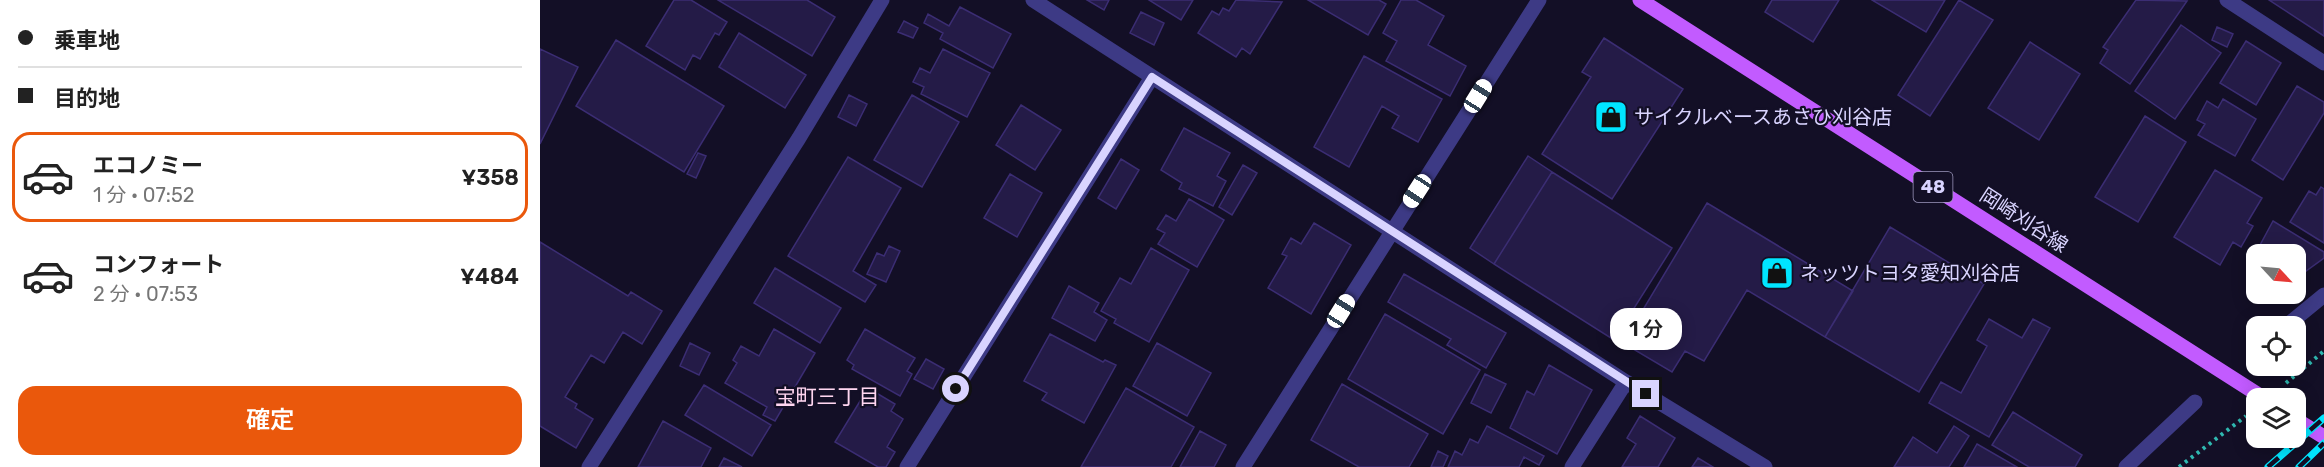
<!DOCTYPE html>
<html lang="ja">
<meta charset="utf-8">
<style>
body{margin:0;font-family:Rubik,"Noto Sans JP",sans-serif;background:#f6f6f6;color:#222;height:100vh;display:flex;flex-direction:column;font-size:22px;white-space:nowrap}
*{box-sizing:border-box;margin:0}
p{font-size:20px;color:#767676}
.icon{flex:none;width:33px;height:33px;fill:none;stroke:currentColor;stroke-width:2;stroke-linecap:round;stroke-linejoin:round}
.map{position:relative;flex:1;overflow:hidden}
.sheet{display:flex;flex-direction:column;background:#fff;width:540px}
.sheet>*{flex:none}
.guide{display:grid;align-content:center;height:132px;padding:0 18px;background:#fff}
.needle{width:39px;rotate:116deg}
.controls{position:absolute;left:1706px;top:244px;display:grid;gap:12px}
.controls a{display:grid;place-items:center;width:60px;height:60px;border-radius:12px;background:#fff;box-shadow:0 3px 15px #0003;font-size:30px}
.end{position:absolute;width:27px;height:27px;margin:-14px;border:8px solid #d9d4ff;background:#111;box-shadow:0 0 0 3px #111}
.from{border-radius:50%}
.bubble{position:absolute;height:42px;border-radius:18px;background:#fff;box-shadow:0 3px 15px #0003;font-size:20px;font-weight:600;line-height:42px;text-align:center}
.car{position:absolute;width:18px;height:36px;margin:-18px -9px;border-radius:8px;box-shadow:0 0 4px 2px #0007;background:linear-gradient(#fff 24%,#345 0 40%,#fff 0 76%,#345 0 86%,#fff 0)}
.guide b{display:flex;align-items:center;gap:21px;height:57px;font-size:22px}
.guide b+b{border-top:2px solid #e0e0e0}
.guide i{width:15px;height:15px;background:#222}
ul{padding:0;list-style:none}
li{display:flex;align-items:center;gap:18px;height:90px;margin:0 12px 9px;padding:0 6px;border:3px solid transparent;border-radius:18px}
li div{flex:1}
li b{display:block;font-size:22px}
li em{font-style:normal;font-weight:600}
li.selected{border-color:#ea580c}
li>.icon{width:54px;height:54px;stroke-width:1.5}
.primary-button{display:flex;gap:12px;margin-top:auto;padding:12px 18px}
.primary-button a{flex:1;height:69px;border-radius:18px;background:#ea580c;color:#fff;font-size:24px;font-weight:600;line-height:69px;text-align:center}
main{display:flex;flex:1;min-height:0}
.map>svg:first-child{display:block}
.building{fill:#241b47;stroke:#3b2d73;stroke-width:1.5}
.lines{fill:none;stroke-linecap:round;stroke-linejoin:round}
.path{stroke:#2fb8b0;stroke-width:4;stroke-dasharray:3 4.5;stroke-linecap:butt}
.service{stroke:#3d3a85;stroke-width:15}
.minor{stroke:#3d3a85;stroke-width:15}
.primary{stroke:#c25bff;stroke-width:15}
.rail-casing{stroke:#00e5ff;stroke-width:7}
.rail{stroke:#130f26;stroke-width:4.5;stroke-dasharray:14;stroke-linecap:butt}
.route{stroke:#d9d4ff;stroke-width:8}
.labels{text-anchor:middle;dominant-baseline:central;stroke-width:4.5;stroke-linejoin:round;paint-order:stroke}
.shield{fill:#130f26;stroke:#9e99be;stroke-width:1.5}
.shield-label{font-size:18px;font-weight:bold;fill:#d9d4ff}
.poi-label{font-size:20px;fill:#d9d4ff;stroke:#130f26;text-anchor:start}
.street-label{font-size:20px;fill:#d9d4ff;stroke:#130f26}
.neighbourhood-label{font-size:21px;fill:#ffd6f0;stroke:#130f26}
</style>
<main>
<section class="sheet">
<div class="guide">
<b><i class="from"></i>乗車地</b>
<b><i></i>目的地</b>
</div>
<ul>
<li class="selected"><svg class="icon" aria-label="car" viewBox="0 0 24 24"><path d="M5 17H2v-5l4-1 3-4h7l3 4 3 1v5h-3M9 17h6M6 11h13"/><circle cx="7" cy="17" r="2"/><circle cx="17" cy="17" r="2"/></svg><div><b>エコノミー</b><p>1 分 · 07:52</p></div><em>¥358</em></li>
<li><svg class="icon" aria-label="car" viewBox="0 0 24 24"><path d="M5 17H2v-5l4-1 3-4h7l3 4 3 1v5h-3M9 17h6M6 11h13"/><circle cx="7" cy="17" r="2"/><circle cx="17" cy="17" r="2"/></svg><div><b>コンフォート</b><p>2 分 · 07:53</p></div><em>¥484</em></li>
</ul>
<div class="primary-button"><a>確定</a></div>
</section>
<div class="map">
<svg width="1784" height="467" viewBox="0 0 1784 467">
<rect width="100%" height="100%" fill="#130f26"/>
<path class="building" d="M 134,0 L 151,0 L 187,22 L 179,35 L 175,33 L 160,59 L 153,55 L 145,70 L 106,46 Z
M 178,0 L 267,0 L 295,17 L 272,56 Z
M 547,0 L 569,0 L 564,10 Z
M 609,0 L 653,0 L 641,20 Z
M 696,0 L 742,2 L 710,54 L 702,48 L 696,57 L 658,33 L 672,11 L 679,15 L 683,8 L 689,11 Z
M 768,0 L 839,0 L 846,4 L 828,35 Z
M 861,0 L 876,0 L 904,16 L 888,45 L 926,66 L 910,96 L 846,61 L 857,41 L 843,33 Z
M 1232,0 L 1299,0 L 1273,42 L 1225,12 Z
M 1332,0 L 1405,0 L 1386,32 Z
M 1419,0 L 1453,20 L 1390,116 L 1358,95 Z
M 1596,0 L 1647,1 L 1590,84 L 1560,63 L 1568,50 L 1563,47 Z
M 1729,0 L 1784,0 L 1784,36 Z
M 420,7 L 471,34 L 453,68 L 400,39 L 403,33 L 384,23 L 388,14 L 409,26 Z
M 601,12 L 624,23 L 614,45 L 590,33 Z
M 364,21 L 378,28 L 373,38 L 358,32 Z
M 1641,25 L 1681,53 L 1635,119 L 1595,91 Z
M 1677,27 L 1693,34 L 1687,47 L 1672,40 Z
M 199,33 L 266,75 L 245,108 L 179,67 Z
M 1064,38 L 1143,89 L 1072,199 L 1002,154 L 1051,77 L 1042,72 Z
M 76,40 L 184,106 L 144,172 L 36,106 Z
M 1706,41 L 1741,63 L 1716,105 L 1680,83 Z
M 1490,42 L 1540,74 L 1499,140 L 1448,108 Z
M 0,49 L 38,67 L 0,144 Z
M 403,49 L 450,73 L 427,117 L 381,94 L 384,87 L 373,82 L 380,68 L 390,73 Z
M 824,56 L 902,99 L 878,142 L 852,128 L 859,116 L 842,106 L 809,167 L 774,147 Z
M 1757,86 L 1784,102 L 1784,113 L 1743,180 L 1712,160 Z
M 309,95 L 327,104 L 316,126 L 298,117 Z
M 372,95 L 419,122 L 382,187 L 334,160 Z
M 1683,99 L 1716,119 L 1695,156 L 1658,135 L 1665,124 L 1657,120 L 1667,101 L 1678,108 Z
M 481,105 L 521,130 L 495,170 L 456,145 Z
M 1605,116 L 1646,142 L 1598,222 L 1555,197 Z
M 644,128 L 690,153 L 677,176 L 686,181 L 673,206 L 639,189 L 642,183 L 621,170 Z
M 158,153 L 166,156 L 156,178 L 147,174 Z
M 988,156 L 1012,172 L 954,264 L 930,248 Z
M 308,157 L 361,188 L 313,271 L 336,285 L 325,302 L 248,256 Z
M 581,159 L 599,170 L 576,209 L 558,198 Z
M 703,165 L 717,173 L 692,215 L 679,207 Z
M 1675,170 L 1722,198 L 1707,223 L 1713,226 L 1701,247 L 1693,242 L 1680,265 L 1634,237 Z
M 1012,172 L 1132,248 L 1074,340 L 954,264 Z
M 470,174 L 502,193 L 477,237 L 444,218 Z
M 1781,187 L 1784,189 L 1784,243 L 1750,222 L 1769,191 L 1776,195 Z
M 649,199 L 684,220 L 657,267 L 618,244 L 625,233 L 617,229 L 626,215 L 636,221 Z
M 1167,203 L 1313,291 L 1285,337 L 1207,290 L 1164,361 L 1145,351 L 1132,372 L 1083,343 Z
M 1733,221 L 1784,252 L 1784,258 L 1755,279 L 1755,255 L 1716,255 L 1716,274 L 1707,269 Z
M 774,223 L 811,245 L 771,314 L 728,288 L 747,256 L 742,254 L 751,238 L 761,244 Z
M 1350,227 L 1444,284 L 1379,392 L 1285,337 Z
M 0,242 L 88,296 L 91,292 L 122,311 L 102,344 L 83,332 L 64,363 L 51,355 L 25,397 L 37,404 L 35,408 L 53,419 L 36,448 L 0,426 Z
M 349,246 L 360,251 L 346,282 L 327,274 L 337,253 L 344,256 Z
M 611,248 L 649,270 L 609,342 L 574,323 L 576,319 L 561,311 L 580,278 L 591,284 Z
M 235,268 L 301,308 L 280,343 L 214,303 Z
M 864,274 L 966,333 L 946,368 L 907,345 L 911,339 L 848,302 Z
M 529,286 L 559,303 L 554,312 L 567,320 L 555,341 L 512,318 Z
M 845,314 L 940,370 L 903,434 L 808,379 Z
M 1449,319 L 1482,338 L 1493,319 L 1510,328 L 1449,437 L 1389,403 L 1401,382 L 1421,393 L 1447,346 L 1437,340 Z
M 234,329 L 275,353 L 235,421 L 223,415 L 227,407 L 185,383 L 197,363 L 193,360 L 201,346 L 219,356 Z
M 325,329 L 375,358 L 367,371 L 372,374 L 360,396 L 312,369 L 314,365 L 307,360 Z
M 510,334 L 563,362 L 565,360 L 576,365 L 544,423 L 502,400 L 507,393 L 484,381 Z
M 150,343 L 170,353 L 159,375 L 140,366 Z
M 617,343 L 671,373 L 647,416 L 593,386 Z
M 386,359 L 404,369 L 393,389 L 374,379 Z
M 1009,365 L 1052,390 L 1017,454 L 970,428 L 987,391 L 994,395 Z
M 945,374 L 966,384 L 951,413 L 931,403 Z
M 802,384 L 888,434 L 869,467 L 819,467 L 771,440 Z
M 164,385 L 231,425 L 212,456 L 145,415 Z
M 328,388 L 355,404 L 351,411 L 363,419 L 347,447 L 355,452 L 346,467 L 338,467 L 295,442 Z
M 586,388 L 654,427 L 631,467 L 541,467 Z
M 1473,412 L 1542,455 L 1535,467 L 1489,467 L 1452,445 Z
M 1100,416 L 1135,438 L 1118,467 L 1082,467 L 1096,444 L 1087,438 Z
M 123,421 L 171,448 L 161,467 L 98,467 Z
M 947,426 L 1004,456 L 999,465 L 984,457 L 979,467 L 908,467 L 915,451 L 922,455 L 930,439 L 938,443 Z
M 1414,426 L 1429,436 L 1409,467 L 1354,467 L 1373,437 L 1397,453 Z
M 660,431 L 686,445 L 674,467 L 640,467 Z
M 1437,444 L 1477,467 L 1424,467 Z
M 898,451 L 908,456 L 903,467 L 891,467 Z
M 184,458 L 202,467 L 179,467 Z
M 1158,458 L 1173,467 L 1152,467 Z"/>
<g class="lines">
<path class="path" d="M 1746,383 L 1784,351
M 1639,467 L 1706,416"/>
<path class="service" d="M 1745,327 L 1784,295
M 1586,467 L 1655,402"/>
<path class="minor" d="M 493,0 L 1086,382 L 1225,467
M 1687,0 L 1784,63
M 49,467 L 259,138 L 342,0
M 367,467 L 612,77
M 703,467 L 999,0
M 1032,467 L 1086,382"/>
<path class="primary" d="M 1100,0 L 1725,399
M 1755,419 L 1784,437"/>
<g class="rail-casing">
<path id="rail" d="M 1728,467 L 1784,418
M 1759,467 L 1784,443"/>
</g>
<use href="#rail" class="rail"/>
</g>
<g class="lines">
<path class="route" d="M 416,389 L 612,77 L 1106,394"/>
</g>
<defs>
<g id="shop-square" transform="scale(1.725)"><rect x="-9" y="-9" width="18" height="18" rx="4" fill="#00e5ff" stroke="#130f26"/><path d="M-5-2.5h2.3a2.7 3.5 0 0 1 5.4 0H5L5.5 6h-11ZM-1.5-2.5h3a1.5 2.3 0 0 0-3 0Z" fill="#111"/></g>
</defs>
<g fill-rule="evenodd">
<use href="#shop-square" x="1071" y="117"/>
<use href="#shop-square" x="1237" y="273"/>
</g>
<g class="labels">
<rect class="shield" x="1373.5" y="172" width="39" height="30" rx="4.5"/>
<g class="shield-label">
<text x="1393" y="187">48</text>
</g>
<g class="poi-label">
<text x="1094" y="117">サイクルベースあさひ刈谷店</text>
<text x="1260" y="273">ネッツトヨタ愛知刈谷店</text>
</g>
<g class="street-label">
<text transform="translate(1484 220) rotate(33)">岡崎刈谷線</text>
</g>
<g class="neighbourhood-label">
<text x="287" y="396">宝町三丁目</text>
</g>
</g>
</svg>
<div class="controls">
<a><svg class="needle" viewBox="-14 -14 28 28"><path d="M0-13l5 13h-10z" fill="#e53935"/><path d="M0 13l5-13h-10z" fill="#767676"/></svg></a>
<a><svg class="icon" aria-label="locate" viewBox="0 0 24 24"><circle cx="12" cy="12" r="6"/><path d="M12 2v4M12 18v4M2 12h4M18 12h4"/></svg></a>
<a><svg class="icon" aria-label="layers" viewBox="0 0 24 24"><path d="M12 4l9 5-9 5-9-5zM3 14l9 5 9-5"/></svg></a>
</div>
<i class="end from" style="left:416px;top:389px"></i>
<i class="end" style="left:1106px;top:394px"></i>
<div class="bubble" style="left:1070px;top:308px;width:72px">1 分</div>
<i class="car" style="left:938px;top:96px;rotate:32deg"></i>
<i class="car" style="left:877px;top:191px;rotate:213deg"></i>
<i class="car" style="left:801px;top:311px;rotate:32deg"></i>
</div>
</main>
